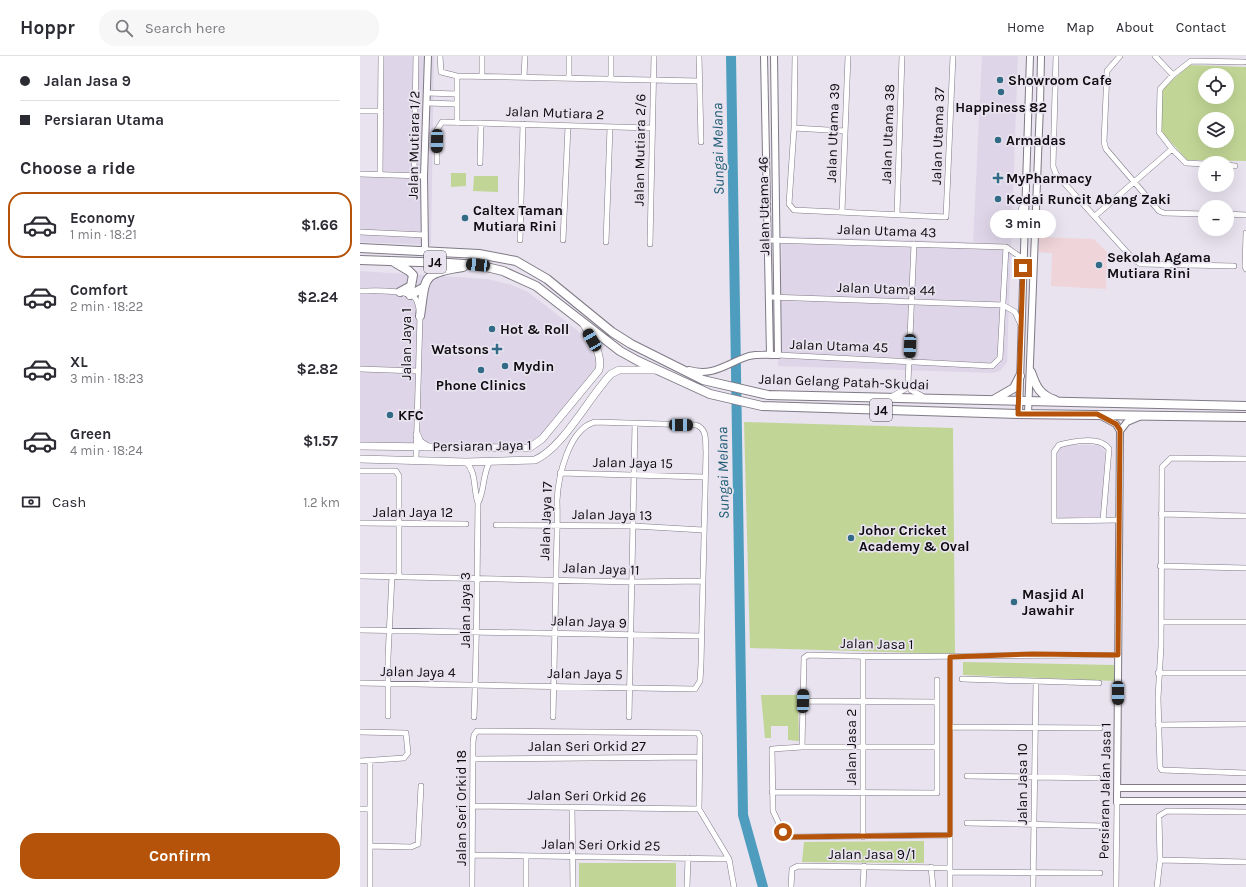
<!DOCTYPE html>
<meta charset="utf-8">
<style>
body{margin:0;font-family:Karla,sans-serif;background:#f7f7f7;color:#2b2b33;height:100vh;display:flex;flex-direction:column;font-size:15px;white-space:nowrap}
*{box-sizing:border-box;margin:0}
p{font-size:13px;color:#7c7c81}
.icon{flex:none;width:22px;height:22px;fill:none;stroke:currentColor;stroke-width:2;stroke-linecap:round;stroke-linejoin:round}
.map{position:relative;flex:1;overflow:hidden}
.details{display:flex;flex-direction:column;background:#fff;width:360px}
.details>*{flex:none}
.banner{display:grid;align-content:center;height:88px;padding:0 20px;background:#fff}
.tools{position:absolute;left:838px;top:12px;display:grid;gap:8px}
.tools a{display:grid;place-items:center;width:36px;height:36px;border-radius:50%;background:#fff;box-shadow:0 4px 16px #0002;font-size:20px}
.end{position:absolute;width:18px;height:18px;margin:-9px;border:5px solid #b45309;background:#fff;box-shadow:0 0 0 2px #fff}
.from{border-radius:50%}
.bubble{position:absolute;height:28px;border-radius:14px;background:#fff;box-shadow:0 4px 16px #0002;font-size:13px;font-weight:700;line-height:28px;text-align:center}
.car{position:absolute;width:12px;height:24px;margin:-12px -6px;border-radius:5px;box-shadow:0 0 3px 1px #0007;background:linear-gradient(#222 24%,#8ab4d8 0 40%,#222 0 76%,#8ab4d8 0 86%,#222 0)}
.banner b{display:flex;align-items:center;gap:14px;height:38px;font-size:15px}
.banner b+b{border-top:1px solid #e1e1e2}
.banner i{width:10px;height:10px;background:#2b2b33}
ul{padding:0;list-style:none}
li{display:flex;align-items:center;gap:12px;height:66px;margin:0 8px 6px;padding:0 12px;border:2px solid transparent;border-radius:16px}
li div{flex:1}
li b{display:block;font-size:15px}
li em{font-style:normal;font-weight:700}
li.current{border-color:#b45309}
li>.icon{width:36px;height:36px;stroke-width:1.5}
h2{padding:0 20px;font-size:18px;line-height:48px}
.pay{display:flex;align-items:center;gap:10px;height:44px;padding:0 20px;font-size:15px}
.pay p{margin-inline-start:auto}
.action{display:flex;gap:8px;margin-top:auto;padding:8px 20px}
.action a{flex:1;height:46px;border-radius:16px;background:#b45309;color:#fff;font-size:16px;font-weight:700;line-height:46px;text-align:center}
header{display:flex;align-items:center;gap:24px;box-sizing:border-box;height:56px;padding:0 20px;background:#fff;border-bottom:1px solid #e1e1e2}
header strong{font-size:19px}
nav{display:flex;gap:22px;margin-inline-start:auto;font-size:14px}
.search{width:280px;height:36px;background:#f7f7f7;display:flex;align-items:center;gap:10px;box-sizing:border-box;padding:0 14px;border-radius:16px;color:#7c7c81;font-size:15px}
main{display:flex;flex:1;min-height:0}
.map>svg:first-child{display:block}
.built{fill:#ded6e8}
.education{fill:#efd4d9}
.green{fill:#c1d696;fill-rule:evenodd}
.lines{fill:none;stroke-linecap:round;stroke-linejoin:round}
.river{stroke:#4f9dbe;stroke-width:10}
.minor-casing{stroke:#7f7a85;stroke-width:6}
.tertiary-casing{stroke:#7f7a85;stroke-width:8}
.secondary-casing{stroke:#7f7a85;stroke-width:8}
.primary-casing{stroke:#7f7a85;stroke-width:10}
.minor{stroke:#fff;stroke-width:5}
.tertiary{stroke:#fff;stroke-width:6}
.secondary{stroke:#fff;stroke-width:7}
.primary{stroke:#fff;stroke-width:8}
.route{stroke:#b45309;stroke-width:5}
.poi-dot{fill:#326b85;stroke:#e8e3ef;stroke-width:1.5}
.labels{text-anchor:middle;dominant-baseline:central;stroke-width:3.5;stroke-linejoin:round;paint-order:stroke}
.shield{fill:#e8e3ef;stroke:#4f4c53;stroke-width:1}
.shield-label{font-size:13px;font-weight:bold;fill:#0e0c10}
.poi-label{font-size:14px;font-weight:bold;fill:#0e0c10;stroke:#e8e3ef;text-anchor:start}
.street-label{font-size:14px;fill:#0e0c10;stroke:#e8e3ef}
.water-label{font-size:15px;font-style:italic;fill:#1f5c74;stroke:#e8e3ef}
</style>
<header>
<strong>Hoppr</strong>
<div class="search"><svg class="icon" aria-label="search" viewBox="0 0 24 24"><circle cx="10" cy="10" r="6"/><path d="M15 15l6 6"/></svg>Search here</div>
<nav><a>Home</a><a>Map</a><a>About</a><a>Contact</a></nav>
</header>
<main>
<section class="details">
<div class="banner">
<b><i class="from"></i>Jalan Jasa 9</b>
<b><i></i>Persiaran Utama</b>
</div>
<h2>Choose a ride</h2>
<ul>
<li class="current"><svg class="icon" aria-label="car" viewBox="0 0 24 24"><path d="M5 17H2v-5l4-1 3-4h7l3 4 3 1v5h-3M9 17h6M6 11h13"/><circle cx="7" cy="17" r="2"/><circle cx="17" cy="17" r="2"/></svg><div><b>Economy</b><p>1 min · 18:21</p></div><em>$1.66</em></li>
<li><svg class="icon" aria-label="car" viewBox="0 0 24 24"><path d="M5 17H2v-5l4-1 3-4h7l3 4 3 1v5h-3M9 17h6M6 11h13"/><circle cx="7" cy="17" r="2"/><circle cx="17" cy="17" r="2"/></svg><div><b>Comfort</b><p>2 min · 18:22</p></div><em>$2.24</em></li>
<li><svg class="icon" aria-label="car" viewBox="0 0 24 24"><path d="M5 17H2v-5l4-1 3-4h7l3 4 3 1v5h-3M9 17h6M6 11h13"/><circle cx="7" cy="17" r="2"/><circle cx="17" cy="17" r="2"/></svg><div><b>XL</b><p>3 min · 18:23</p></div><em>$2.82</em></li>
<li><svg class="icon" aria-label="car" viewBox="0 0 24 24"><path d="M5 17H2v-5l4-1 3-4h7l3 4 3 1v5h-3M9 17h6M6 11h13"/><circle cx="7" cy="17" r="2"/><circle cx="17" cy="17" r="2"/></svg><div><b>Green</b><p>4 min · 18:24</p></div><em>$1.57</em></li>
</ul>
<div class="pay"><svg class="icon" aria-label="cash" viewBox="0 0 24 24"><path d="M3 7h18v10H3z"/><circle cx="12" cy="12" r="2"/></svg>Cash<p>1.2 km</p></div>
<div class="action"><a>Confirm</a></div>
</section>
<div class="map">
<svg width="886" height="831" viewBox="0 0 886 831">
<rect width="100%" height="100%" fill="#e8e3ef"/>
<path class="built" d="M 23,0 L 74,0 L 71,189 L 0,186 L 0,116 L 19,117 Z
M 622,0 L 658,0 L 647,306 L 640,315 L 633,317 L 418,310 L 422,180 L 613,186 Z
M 0,215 L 128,223 L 152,229 L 168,236 L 217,274 L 237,304 L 236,314 L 176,389 L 0,390 Z
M 701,389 L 739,389 L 745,396 L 744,459 L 741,463 L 698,464 L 696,462 L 696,396 Z"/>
<path class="education" d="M 679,181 L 734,183 L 747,196 L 746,233 L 691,230 L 692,197 L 679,196 Z"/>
<path class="green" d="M 830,9 L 886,11 L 886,105 L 827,104 L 801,75 L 802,33 ZM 845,19 L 867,19 L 867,41 L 845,41 ZM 845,63 L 867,63 L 867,85 L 845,85 Z
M 91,117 L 106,117 L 106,130 L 91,131 Z
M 114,120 L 138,120 L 138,136 L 113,135 Z
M 384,366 L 593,372 L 595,598 L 390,592 Z
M 603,606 L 754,609 L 755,625 L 603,619 Z
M 401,639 L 438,639 L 439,685 L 428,684 L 428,670 L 411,670 L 411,682 L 405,682 Z
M 564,785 L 564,807 L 442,806 L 444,786 Z
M 219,807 L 316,807 L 316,831 L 219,831 Z"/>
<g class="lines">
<path class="river" d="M 371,0 L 383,759 L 403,831"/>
<g class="minor-casing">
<path id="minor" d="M 80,0 L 81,16 L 97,20 L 339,25
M 339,0 L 341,86
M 435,0 L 434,72 L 429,148 L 434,154 L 586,161 L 593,0
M 696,0 L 693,110 L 696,118 L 774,204 L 781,208 L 874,210
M 760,0 L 747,15 L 744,86 L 746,93 L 799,155 L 804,157 L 845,158
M 795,0 L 813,19
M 122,20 L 122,0
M 164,21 L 165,0
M 209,22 L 209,0
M 251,23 L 251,0
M 67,37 L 97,38
M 67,47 L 97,48
M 0,55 L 21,55
M 97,67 L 97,20
M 434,72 L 485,75
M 77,106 L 77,74 L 82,66 L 292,72
M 120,107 L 121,67
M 845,108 L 826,107 L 812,93 L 799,76 L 800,33 L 813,19 L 831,5 L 884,6
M 867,109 L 875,110
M 0,118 L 64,120
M 20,118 L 21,0
M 54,119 L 56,0
M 482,156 L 488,0
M 537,158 L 542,0
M 867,158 L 886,159
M 735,160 L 812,93
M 647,165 L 659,159 L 664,146
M 0,176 L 65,179
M 886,177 L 885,211 L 886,213
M 160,184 L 163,68
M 203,184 L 208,70
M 407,184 L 646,191 L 659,200 L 662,210
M 246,186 L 250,71
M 290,188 L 294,0
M 554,188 L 548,327 L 551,334 L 562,340
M 0,235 C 13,235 46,233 55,242 C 59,247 59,255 60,260 L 56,403
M 409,241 L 643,249 L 655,256 L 661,269
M 418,299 L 632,310 L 640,302 L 646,191
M 0,313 L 58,315
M 531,341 L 545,333 L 548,327
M 886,403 L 811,402 L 802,411 L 801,590 L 798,642 L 800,711 L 802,714 L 886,717
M 106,406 C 117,417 113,433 118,447 C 117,519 117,590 114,661
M 0,415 L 36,415 L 39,420 L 39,521
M 200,417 L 344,421
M 118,447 C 125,434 122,419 130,405
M 801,458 L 886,460
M 743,464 L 749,393 C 740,380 713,385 699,389 L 694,396 L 694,465 L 759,464
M 0,467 L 106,468
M 136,469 L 274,470 L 343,474
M 800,510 L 886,512
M 0,520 L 273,526 L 342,525
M 801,566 L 886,566
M 0,574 L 341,580
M 798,617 L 886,617
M 602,623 L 739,627
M 0,627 L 335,633 L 340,625 L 341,608 L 346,396 C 345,386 348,373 336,369 L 235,366 C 208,373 198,422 197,445 C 198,471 196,496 196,522 C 195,568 194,614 193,661
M 443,645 L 577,646
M 28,660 L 28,601 L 32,520
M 269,661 L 275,368
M 798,669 L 886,668
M 590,671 L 740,672
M 0,676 L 46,677 L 48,697 L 44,702 L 0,705
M 442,691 L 444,602 L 448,599 C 551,603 654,598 758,599
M 576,691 L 442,691 L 412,693 L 413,755 L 423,776 L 428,781 L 590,779
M 114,703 L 340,701
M 10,705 L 10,831
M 607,720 L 738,722
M 412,736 L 577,737 L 577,624
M 113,750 L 339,753
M 212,751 L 213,831
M 0,753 L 10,753
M 607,767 L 744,770
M 503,781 L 503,601
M 10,790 L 51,791 L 58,788 L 61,730
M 113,799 L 369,803
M 800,804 L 886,806
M 571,811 L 573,831
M 590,816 L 740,817
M 112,831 L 113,686 L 114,679 L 117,675 L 338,677 L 340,681 L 339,753 L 369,803 L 374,831
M 166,831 L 166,800
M 327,831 L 328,802
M 431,831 L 432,813 L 438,810 L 590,812
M 503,831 L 504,810
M 590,831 L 590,601
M 673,831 L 676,626
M 756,831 L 757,746
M 797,831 L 800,804 L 799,760 L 807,755 L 886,756"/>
</g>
<g class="tertiary-casing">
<path id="tertiary" d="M 404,0 L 410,299
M 65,194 L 64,120 L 68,0
M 329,314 C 354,321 367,307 389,300 C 399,298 408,299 418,299 L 414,0
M 659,358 L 670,0
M 668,358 L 680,49 L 681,0
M 741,360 L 756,368 L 760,375
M 760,375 L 767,366 L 779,361
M 757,732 L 886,732
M 757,745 L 886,745
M 757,746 L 760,375"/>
</g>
<g class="secondary-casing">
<path id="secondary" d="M 57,379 L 60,386 L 68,391
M 0,390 L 159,392 L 169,392 L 182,383 L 239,314 C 243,298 231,281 223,267
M 0,403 L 106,406 L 175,404 C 203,392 229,341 251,318 L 259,314 L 297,314"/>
</g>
<g class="primary-casing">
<path id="primary" d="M 0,192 L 119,198 L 156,205 L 187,223 L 252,276 L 271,288 L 343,324 L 408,339 L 886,350
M 0,204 L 89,207 L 118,209 L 143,215 L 176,230 L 260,295 L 278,305 L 350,338 L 402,350 L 659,358 L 886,361
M 32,205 L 49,215 L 53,219 L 51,230 L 40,236
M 50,239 L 63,232
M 60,260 C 66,222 60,217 103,211
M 671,316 C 676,331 680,339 695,344
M 635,343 L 654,332 L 660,320"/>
</g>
<use href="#minor" class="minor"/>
<use href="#tertiary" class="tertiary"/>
<use href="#secondary" class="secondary"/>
<use href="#primary" class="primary"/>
</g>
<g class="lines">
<path class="route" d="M 423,776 L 428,781 L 590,779 L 590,601 L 673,598 L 758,599 L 760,374 L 756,368 L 737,358 L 658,358 L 663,212"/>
</g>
<g class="poi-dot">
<circle cx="640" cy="24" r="4"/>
<circle cx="641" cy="36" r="4"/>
<circle cx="638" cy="84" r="4"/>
<path d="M636 116h4v4h4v4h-4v4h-4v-4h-4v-4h4z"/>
<circle cx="638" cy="143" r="4"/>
<circle cx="105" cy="162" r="4"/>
<circle cx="739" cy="209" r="4"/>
<circle cx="132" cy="273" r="4"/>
<path d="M135 287h4v4h4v4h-4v4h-4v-4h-4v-4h4z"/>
<circle cx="145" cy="310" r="4"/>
<circle cx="121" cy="314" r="4"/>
<circle cx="30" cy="359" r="4"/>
<circle cx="491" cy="482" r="4"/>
<circle cx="654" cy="546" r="4"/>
</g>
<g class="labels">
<g class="shield">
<rect x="64" y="195" width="22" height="22" rx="3"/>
<rect x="510" y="343" width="22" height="22" rx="3"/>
</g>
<g class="shield-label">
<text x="75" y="206">J4</text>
<text x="521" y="354">J4</text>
</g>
<g class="poi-label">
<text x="648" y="24">Showroom Cafe</text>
<text x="641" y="51" text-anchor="middle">Happiness 82</text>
<text x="646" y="84">Armadas</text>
<text x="646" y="122">MyPharmacy</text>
<text x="646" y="143">Kedai Runcit Abang Zaki</text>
<text x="113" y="154">Caltex Taman<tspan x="113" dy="16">Mutiara Rini</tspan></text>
<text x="747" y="201">Sekolah Agama<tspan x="747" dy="16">Mutiara Rini</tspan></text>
<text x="140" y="273">Hot &amp; Roll</text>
<text x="129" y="293" text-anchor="end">Watsons</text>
<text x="153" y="310">Mydin</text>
<text x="121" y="329" text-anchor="middle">Phone Clinics</text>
<text x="38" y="359">KFC</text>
<text x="499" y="474">Johor Cricket<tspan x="499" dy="16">Academy &amp; Oval</tspan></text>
<text x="662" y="538">Masjid Al<tspan x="662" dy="16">Jawahir</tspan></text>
</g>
<g class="street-label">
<text transform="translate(195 57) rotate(2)">Jalan Mutiara 2</text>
<text transform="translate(473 77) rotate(-88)">Jalan Utama 39</text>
<text transform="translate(528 78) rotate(-88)">Jalan Utama 38</text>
<text transform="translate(578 80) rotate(-88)">Jalan Utama 37</text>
<text transform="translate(54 89) rotate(-89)">Jalan Mutiara 1/2</text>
<text transform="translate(280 94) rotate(-89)">Jalan Mutiara 2/6</text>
<text transform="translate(404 150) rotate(-91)">Jalan Utama 46</text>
<text transform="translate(527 175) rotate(2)">Jalan Utama 43</text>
<text transform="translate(526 233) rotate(2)">Jalan Utama 44</text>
<text transform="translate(46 288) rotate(-90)">Jalan Jaya 1</text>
<text transform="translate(479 290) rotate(2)">Jalan Utama 45</text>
<text transform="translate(484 326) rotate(2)">Jalan Gelang Patah-Skudai</text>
<text transform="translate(122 390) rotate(-1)">Persiaran Jaya 1</text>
<text transform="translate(273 407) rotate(1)">Jalan Jaya 15</text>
<text x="53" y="456">Jalan Jaya 12</text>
<text transform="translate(252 459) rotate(1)">Jalan Jaya 13</text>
<text transform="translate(186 465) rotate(-88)">Jalan Jaya 17</text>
<text transform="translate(241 513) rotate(2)">Jalan Jaya 11</text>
<text transform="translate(105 554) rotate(-90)">Jalan Jaya 3</text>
<text transform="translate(229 566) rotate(2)">Jalan Jaya 9</text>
<text transform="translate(517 588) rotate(1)">Jalan Jasa 1</text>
<text transform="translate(58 616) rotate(1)">Jalan Jaya 4</text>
<text transform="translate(225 618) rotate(1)">Jalan Jaya 5</text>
<text x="227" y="690">Jalan Seri Orkid 27</text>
<text transform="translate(491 691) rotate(-90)">Jalan Jasa 2</text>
<text transform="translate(662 728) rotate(-90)">Jalan Jasa 10</text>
<text transform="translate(745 735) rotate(-89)">Persiaran Jalan Jasa 1</text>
<text transform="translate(227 740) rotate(1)">Jalan Seri Orkid 26</text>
<text transform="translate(101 752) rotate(-90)">Jalan Seri Orkid 18</text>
<text transform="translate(241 789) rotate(1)">Jalan Seri Orkid 25</text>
<text x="512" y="798">Jalan Jasa 9/1</text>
</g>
<g class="water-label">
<text transform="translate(358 93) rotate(-91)">Sungai Melana</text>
<text transform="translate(363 417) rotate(-91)">Sungai Melana</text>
</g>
</g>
</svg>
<div class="tools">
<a><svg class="icon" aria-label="locate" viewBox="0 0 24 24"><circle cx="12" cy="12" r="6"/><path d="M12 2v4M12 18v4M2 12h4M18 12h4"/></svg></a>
<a><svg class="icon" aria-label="layers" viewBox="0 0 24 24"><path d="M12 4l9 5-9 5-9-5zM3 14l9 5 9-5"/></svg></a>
<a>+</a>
<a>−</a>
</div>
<i class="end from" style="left:423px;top:776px"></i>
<i class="end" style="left:663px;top:212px"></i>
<div class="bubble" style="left:630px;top:154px;width:66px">3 min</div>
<i class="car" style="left:77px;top:85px;rotate:181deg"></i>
<i class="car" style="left:118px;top:209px;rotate:276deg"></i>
<i class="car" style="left:232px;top:284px;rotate:330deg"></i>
<i class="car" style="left:550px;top:290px;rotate:182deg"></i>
<i class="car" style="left:321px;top:369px;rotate:91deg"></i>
<i class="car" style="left:758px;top:637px;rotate:180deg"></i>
<i class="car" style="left:443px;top:645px;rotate:1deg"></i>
</div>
</main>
